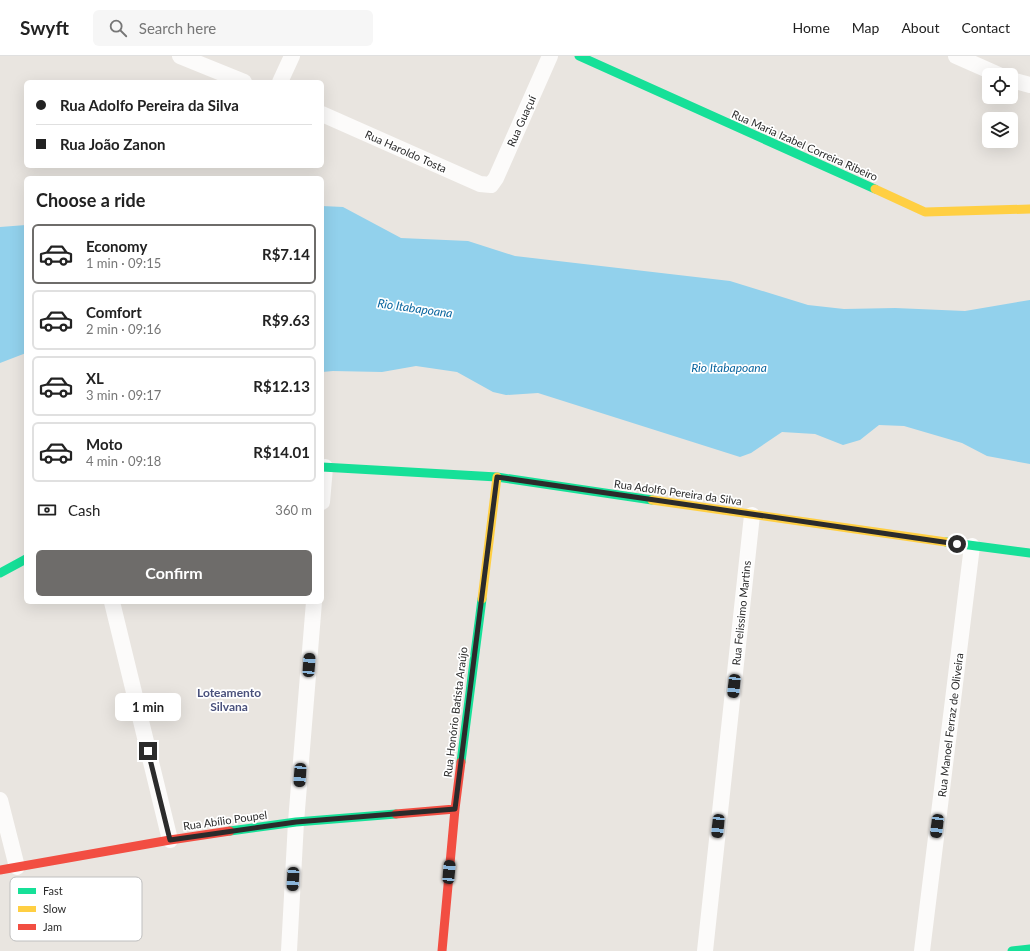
<!DOCTYPE html>
<meta charset="utf-8">
<style>
body{margin:0;font-family:Lato,sans-serif;background:#f6f6f6;color:#222;height:100vh;display:flex;flex-direction:column;font-size:15px;white-space:nowrap}
*{box-sizing:border-box;margin:0}
p{font-size:13px;color:#767676}
.icon{flex:none;width:22px;height:22px;fill:none;stroke:currentColor;stroke-width:2;stroke-linecap:round;stroke-linejoin:round}
.map{position:relative;flex:1;overflow:hidden}
.side{position:absolute;left:24px;top:120px;width:300px;height:428px;display:flex;flex-direction:column;background:#fff;border-radius:6px;box-shadow:0 4px 16px #0002}
.side>*{flex:none}
.hud{position:absolute;left:24px;top:24px;width:300px;height:88px;border-radius:6px;box-shadow:0 4px 16px #0002;display:grid;align-content:center;height:88px;padding:0 12px;background:#fff}
.buttons{position:absolute;left:982px;top:12px;display:grid;gap:8px}
.buttons a{display:grid;place-items:center;width:36px;height:36px;border-radius:6px;background:#fff;box-shadow:0 4px 16px #0002;font-size:20px}
.end{position:absolute;width:18px;height:18px;margin:-9px;border:5px solid #2b2b2b;background:#fff;box-shadow:0 0 0 2px #fff}
.from{border-radius:50%}
.bubble{position:absolute;height:28px;border-radius:6px;background:#fff;box-shadow:0 4px 16px #0002;font-size:13px;font-weight:700;line-height:28px;text-align:center}
.car{position:absolute;width:12px;height:24px;margin:-12px -6px;border-radius:5px;box-shadow:0 0 3px 1px #0007;background:linear-gradient(#222 24%,#8ab4d8 0 40%,#222 0 76%,#8ab4d8 0 86%,#222 0)}
.hud b{display:flex;align-items:center;gap:14px;height:38px;font-size:15px}
.hud b+b{border-top:1px solid #e0e0e0}
.hud i{width:10px;height:10px;background:#222}
ul{padding:0;list-style:none}
li{display:flex;align-items:center;gap:12px;height:60px;margin:0 8px 6px;padding:0 4px;border:2px solid #e0e0e0;border-radius:6px}
li div{flex:1}
li b{display:block;font-size:15px}
li em{font-style:normal;font-weight:700}
li.on{border-color:#6e6c6a}
li>.icon{width:36px;height:36px;stroke-width:1.5}
h2{padding:0 12px;font-size:18px;line-height:48px}
.pay{display:flex;align-items:center;gap:10px;height:44px;padding:0 12px;font-size:15px}
.pay p{margin-inline-start:auto}
.primary-button{display:flex;gap:8px;margin-top:auto;padding:8px 12px}
.primary-button a{flex:1;height:46px;border-radius:6px;background:#6e6c6a;color:#fff;font-size:16px;font-weight:700;line-height:46px;text-align:center}
header{display:flex;align-items:center;gap:24px;box-sizing:border-box;height:56px;padding:0 20px;background:#fff;border-bottom:1px solid #e0e0e0}
header strong{font-size:19px}
nav{display:flex;gap:22px;margin-inline-start:auto;font-size:14px}
.search{width:280px;height:36px;background:#f6f6f6;display:flex;align-items:center;gap:10px;box-sizing:border-box;padding:0 14px;border-radius:6px;color:#767676;font-size:15px}
.map>svg:first-child{display:block}
.water{fill:#92d1ec}
.lines{fill:none;stroke-linecap:round;stroke-linejoin:round}
.street{stroke:#fcfbfa;stroke-width:16}
.fast{stroke:#16e098;stroke-width:9}
.slow{stroke:#ffcf43;stroke-width:9}
.jam{stroke:#f24e42;stroke-width:9}
.route{stroke:#2b2b2b;stroke-width:5}
.labels{text-anchor:middle;dominant-baseline:central;stroke-width:3.5;stroke-linejoin:round;paint-order:stroke}
.street-label{font-size:11px;fill:#2b2b2b;stroke:#fff}
.water-label{font-size:12px;font-style:italic;fill:#0a669f;stroke:#fff}
.neighbourhood-label{font-size:12px;font-weight:bold;fill:#4a517c;stroke:#fff}
.key{fill:#fff;stroke:#bfbfbf;stroke-width:1}
.key-label{font-size:11px;fill:#2b2b2b}
</style>
<header>
<strong>Swyft</strong>
<div class="search"><svg class="icon" aria-label="search" viewBox="0 0 24 24"><circle cx="10" cy="10" r="6"/><path d="M15 15l6 6"/></svg>Search here</div>
<nav><a>Home</a><a>Map</a><a>About</a><a>Contact</a></nav>
</header>
<div class="map">
<svg width="1030" height="895" viewBox="0 0 1030 895">
<rect width="100%" height="100%" fill="#e9e5e0"/>
<path class="water" d="M 322,150 L 343,151 L 401,182 L 468,185 L 515,200 L 730,225 L 808,249 L 844,253 L 895,252 L 965,255 L 1030,244 L 1030,408 L 987,400 L 962,387 L 904,370 L 879,369 L 860,384 L 843,389 L 815,378 L 782,376 L 751,397 L 740,401 L 538,337 L 506,339 L 493,336 L 457,316 L 416,310 L 382,316 L 333,315 L 322,316 Z
M 26,169 L 26,297 L 0,307 L 0,171 Z"/>
<g class="lines">
<path class="street" d="M 180,0 L 244,26
M 956,0 L 999,19
M 1011,24 L 1030,29
M 280,26 L 292,0
M 322,58 L 480,128 L 491,129 L 496,122 L 550,0
M 322,446 L 325,411
M 112,546 L 170,784
M 0,744 L 17,811
M 289,895 L 296,766 L 314,546
M 705,895 L 752,459
M 922,895 L 972,490"/>
<path class="fast" d="M 579,0 L 875,133
M 322,411 L 497,421 L 652,444
M 946,486 L 1030,497
M 0,517 L 26,503
M 461,706 L 482,543
M 230,775 L 296,766 L 396,758
M 1012,895 L 1030,893"/>
<path class="slow" d="M 875,133 L 925,156 L 1030,153
M 652,444 L 946,486
M 482,543 L 497,421"/>
<path class="jam" d="M 396,758 L 455,753
M 0,814 L 170,784 L 230,775
M 442,895 L 455,753 L 461,706"/>
</g>
<g class="lines">
<path class="route" d="M 148,695 L 170,784 L 296,766 L 455,753 L 497,421 L 957,488"/>
</g>
<g class="labels">
<g class="street-label">
<text transform="translate(521 65) rotate(-66)">Rua Guaçuí</text>
<text transform="translate(805 89) rotate(24)">Rua Maria Izabel Correira Ribeiro</text>
<text transform="translate(406 95) rotate(24)">Rua Haroldo Tosta</text>
<text transform="translate(678 436) rotate(8)">Rua Adolfo Pereira da Silva</text>
<text transform="translate(741 557) rotate(-84)">Rua Felissimo Martins</text>
<text transform="translate(455 656) rotate(-83)">Rua Honório Batista Araújo</text>
<text transform="translate(950 669) rotate(-83)">Rua Manoel Ferraz de Oliveira</text>
<text transform="translate(225 764) rotate(-8)">Rua Abílio Poupel</text>
</g>
<g class="water-label">
<text transform="translate(415 252) rotate(8)">Rio Itabapoana</text>
<text x="729" y="311">Rio Itabapoana</text>
</g>
<g class="neighbourhood-label">
<text x="229" y="636">Loteamento<tspan x="229" dy="14">Silvana</tspan></text>
</g>
</g>
<rect x="10" y="821" width="132" height="64" rx="6" class="key"/>
<rect x="18" y="832" width="18" height="6" fill="#16e098"/>
<rect x="18" y="850" width="18" height="6" fill="#ffcf43"/>
<rect x="18" y="868" width="18" height="6" fill="#f24e42"/>
<g class="key-label">
<text x="43" y="839">Fast</text>
<text x="43" y="857">Slow</text>
<text x="43" y="875">Jam</text>
</g>
</svg>
<div class="buttons">
<a><svg class="icon" aria-label="locate" viewBox="0 0 24 24"><circle cx="12" cy="12" r="6"/><path d="M12 2v4M12 18v4M2 12h4M18 12h4"/></svg></a>
<a><svg class="icon" aria-label="layers" viewBox="0 0 24 24"><path d="M12 4l9 5-9 5-9-5zM3 14l9 5 9-5"/></svg></a>
</div>
<i class="end from" style="left:957px;top:488px"></i>
<i class="end" style="left:148px;top:695px"></i>
<div class="bubble" style="left:115px;top:637px;width:66px">1 min</div>
<i class="car" style="left:309px;top:609px;rotate:4deg"></i>
<i class="car" style="left:734px;top:630px;rotate:186deg"></i>
<i class="car" style="left:300px;top:719px;rotate:184deg"></i>
<i class="car" style="left:718px;top:770px;rotate:186deg"></i>
<i class="car" style="left:937px;top:770px;rotate:187deg"></i>
<i class="car" style="left:449px;top:816px;rotate:5deg"></i>
<i class="car" style="left:293px;top:823px;rotate:183deg"></i>
<div class="hud">
<b><i class="from"></i>Rua Adolfo Pereira da Silva</b>
<b><i></i>Rua João Zanon</b>
</div>
<section class="side">
<h2>Choose a ride</h2>
<ul>
<li class="on"><svg class="icon" aria-label="car" viewBox="0 0 24 24"><path d="M5 17H2v-5l4-1 3-4h7l3 4 3 1v5h-3M9 17h6M6 11h13"/><circle cx="7" cy="17" r="2"/><circle cx="17" cy="17" r="2"/></svg><div><b>Economy</b><p>1 min · 09:15</p></div><em>R$7.14</em></li>
<li><svg class="icon" aria-label="car" viewBox="0 0 24 24"><path d="M5 17H2v-5l4-1 3-4h7l3 4 3 1v5h-3M9 17h6M6 11h13"/><circle cx="7" cy="17" r="2"/><circle cx="17" cy="17" r="2"/></svg><div><b>Comfort</b><p>2 min · 09:16</p></div><em>R$9.63</em></li>
<li><svg class="icon" aria-label="car" viewBox="0 0 24 24"><path d="M5 17H2v-5l4-1 3-4h7l3 4 3 1v5h-3M9 17h6M6 11h13"/><circle cx="7" cy="17" r="2"/><circle cx="17" cy="17" r="2"/></svg><div><b>XL</b><p>3 min · 09:17</p></div><em>R$12.13</em></li>
<li><svg class="icon" aria-label="car" viewBox="0 0 24 24"><path d="M5 17H2v-5l4-1 3-4h7l3 4 3 1v5h-3M9 17h6M6 11h13"/><circle cx="7" cy="17" r="2"/><circle cx="17" cy="17" r="2"/></svg><div><b>Moto</b><p>4 min · 09:18</p></div><em>R$14.01</em></li>
</ul>
<div class="pay"><svg class="icon" aria-label="cash" viewBox="0 0 24 24"><path d="M3 7h18v10H3z"/><circle cx="12" cy="12" r="2"/></svg>Cash<p>360 m</p></div>
<div class="primary-button"><a>Confirm</a></div>
</section>
</div>
